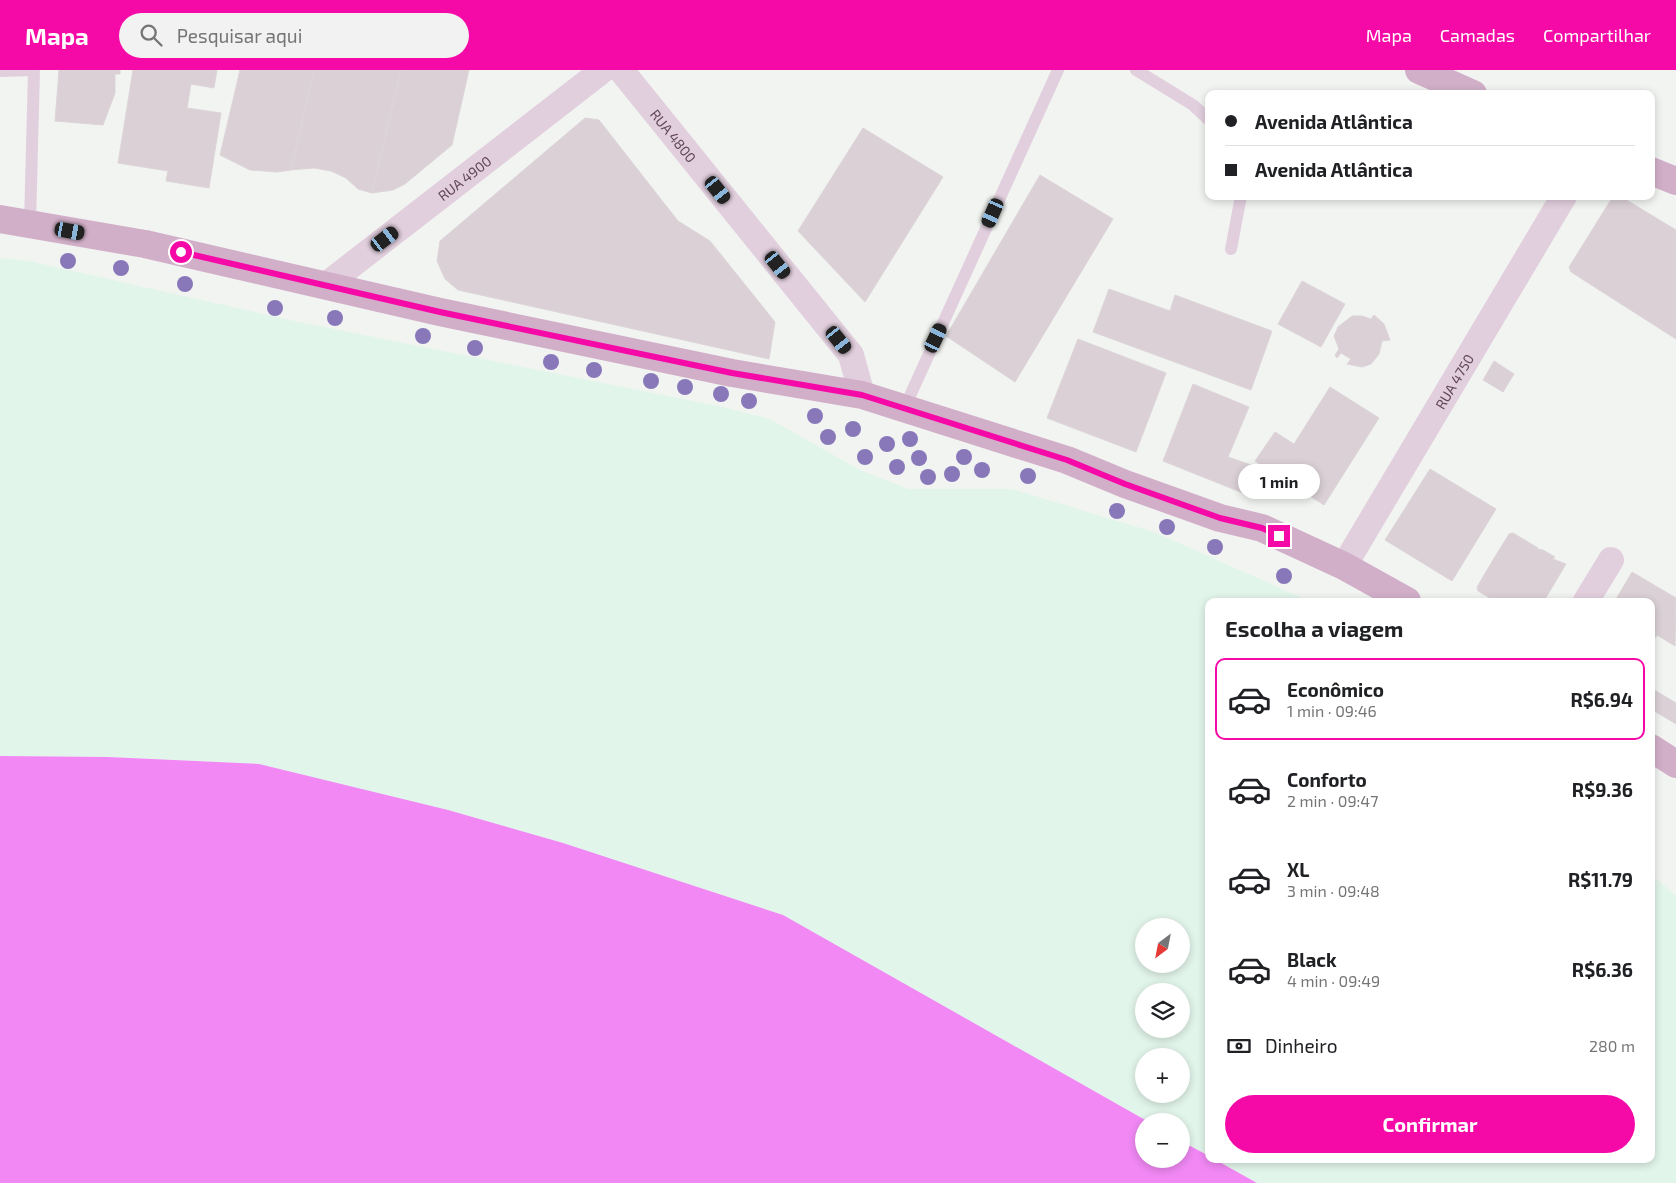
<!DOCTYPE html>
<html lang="pt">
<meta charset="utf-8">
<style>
body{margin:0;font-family:"Exo 2",sans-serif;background:#f2f2f2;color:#202124;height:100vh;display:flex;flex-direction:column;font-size:19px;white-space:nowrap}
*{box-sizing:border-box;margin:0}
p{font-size:16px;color:#757577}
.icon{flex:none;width:28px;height:28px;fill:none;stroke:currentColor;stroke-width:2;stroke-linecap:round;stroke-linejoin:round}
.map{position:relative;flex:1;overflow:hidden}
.panel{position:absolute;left:1205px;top:528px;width:450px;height:565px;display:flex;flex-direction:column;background:#fff;border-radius:10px;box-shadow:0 2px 8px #0003}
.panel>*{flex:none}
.banner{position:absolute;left:1205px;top:20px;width:450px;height:110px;border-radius:10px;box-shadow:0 2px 8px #0003;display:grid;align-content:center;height:110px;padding:0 20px;background:#fff}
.needle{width:32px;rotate:212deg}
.fabs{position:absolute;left:1135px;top:848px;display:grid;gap:10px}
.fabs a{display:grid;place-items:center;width:55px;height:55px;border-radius:50%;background:#fff;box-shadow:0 2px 8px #0003;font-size:25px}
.end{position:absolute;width:22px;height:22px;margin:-11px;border:6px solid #f50aa7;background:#fff;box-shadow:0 0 0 2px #fff}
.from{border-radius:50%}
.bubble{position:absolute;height:35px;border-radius:18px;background:#fff;box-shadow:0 2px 8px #0003;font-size:16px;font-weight:700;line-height:35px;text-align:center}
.car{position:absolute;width:15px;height:30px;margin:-15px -8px;border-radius:6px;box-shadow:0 0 4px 1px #0007;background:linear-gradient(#222 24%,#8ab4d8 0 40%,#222 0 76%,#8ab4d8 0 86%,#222 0)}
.banner b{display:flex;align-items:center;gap:18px;height:48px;font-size:19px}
.banner b+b{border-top:1px solid #e0e0e0}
.banner i{width:12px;height:12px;background:#202124}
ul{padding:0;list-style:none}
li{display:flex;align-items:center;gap:15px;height:82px;margin:0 10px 8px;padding:0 10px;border:2px solid transparent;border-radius:10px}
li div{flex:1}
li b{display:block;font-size:19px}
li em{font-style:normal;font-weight:700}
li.selected{border-color:#f50aa7}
li>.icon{width:45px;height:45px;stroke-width:1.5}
h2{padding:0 20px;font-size:22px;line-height:60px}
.pay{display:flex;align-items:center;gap:12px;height:55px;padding:0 20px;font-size:19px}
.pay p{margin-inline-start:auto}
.button{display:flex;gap:10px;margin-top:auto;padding:10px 20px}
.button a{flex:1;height:58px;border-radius:30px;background:#f50aa7;color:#fff;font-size:20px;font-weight:700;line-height:58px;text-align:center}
header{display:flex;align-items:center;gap:30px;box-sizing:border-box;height:70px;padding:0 25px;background:#f50aa7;color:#fff}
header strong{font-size:24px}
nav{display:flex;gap:28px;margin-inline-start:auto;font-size:18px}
.search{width:350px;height:45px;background:#f2f2f2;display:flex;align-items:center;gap:12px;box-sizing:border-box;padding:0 18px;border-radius:28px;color:#757577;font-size:19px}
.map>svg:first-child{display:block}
.sand{fill:#e2f5eb;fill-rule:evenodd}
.water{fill:#f188f4}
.building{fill:#dad0d5;stroke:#ddd5d9}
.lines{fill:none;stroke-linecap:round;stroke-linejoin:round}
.lane{stroke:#e2cfde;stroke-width:12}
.street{stroke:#e2cfde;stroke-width:26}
.primary{stroke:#d2afc9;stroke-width:28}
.tree{fill:#8877b9}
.route{stroke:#f50aa7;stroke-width:6}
.labels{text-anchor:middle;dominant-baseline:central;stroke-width:5;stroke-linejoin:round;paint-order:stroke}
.street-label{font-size:14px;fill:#61475b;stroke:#fff}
</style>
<header>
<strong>Mapa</strong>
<div class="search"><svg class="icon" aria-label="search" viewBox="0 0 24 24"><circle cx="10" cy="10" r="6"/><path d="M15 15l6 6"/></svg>Pesquisar aqui</div>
<nav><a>Mapa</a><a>Camadas</a><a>Compartilhar</a></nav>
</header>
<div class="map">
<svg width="1676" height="1113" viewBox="0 0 1676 1113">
<rect width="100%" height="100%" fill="#f2f4f1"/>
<path class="sand" d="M 0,188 L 29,191 L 290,250 L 723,337 L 770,349 L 860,400 L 909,419 L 1012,419 L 1154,462 L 1309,531 L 1209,531 L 1209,1086 L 1181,1071 L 1181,1051 L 1147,1051 L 880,901 L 259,694 L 108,687 L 0,686 ZM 1144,856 L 1181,856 L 1181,894 L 1144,894 ZM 1144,921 L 1181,921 L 1181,959 L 1144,959 ZM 1144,986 L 1181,986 L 1181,1024 L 1144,1024 Z
M 1651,804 L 1676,826 L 1676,1113 L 1257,1113 L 1214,1089 L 1651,1089 Z"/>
<path class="water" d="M 0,686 L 108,687 L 259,694 L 448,740 L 563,773 L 783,845 L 1147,1051 L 1144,1051 L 1144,1089 L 1181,1089 L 1181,1071 L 1209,1086 L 1209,1089 L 1214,1089 L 1257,1113 L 0,1113 Z"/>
<path class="building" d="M 59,0 L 120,0 L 120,4 L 115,4 L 115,23 L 103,55 L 55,51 Z
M 133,0 L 217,0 L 214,18 L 191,14 L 187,38 L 221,43 L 209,118 L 166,111 L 168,101 L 118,93 Z
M 240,0 L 314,0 L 291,100 L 277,102 L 250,100 L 220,85 Z
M 314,0 L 401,0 L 372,123 L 358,119 L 346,108 L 331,101 L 314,98 L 291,100 Z
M 401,0 L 469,0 L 452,75 L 405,114 L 393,120 L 372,123 Z
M 585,48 L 599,50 L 678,151 L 710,171 L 775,252 L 769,289 L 458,220 L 445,209 L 437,191 L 440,171 Z
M 863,58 L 943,107 L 865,232 L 798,161 Z
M 1040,105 L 1113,149 L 1015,312 L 946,266 Z
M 1620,126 L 1676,160 L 1676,269 L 1571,202 L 1569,197 L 1612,128 Z
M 1302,211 L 1345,234 L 1321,277 L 1278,254 Z
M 1109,219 L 1170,241 L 1175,225 L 1272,261 L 1251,320 L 1093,262 Z
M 1374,245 L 1384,254 L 1390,270 L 1382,271 L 1379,284 L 1371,294 L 1362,297 L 1347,294 L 1351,289 L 1341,283 L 1337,288 L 1335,285 L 1339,279 L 1334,266 L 1338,257 L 1352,246 L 1362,246 L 1371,249 Z
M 1078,269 L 1166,303 L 1136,382 L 1047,348 Z
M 1494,291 L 1514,304 L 1503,322 L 1483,310 Z
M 1193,314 L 1249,337 L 1228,387 L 1254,396 L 1243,423 L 1163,391 Z
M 1330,317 L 1379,348 L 1324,435 L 1255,391 L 1275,362 L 1294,374 Z
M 1430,399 L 1496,439 L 1452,511 L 1385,470 Z
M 1513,463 L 1538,478 L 1537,479 L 1543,480 L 1555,487 L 1553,489 L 1566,494 L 1544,531 L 1495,531 L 1478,521 L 1477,517 L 1496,485 L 1509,464 Z
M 1632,502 L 1676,528 L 1675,576 L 1657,565 L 1651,574 L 1651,531 L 1615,531 Z
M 1651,618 L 1676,633 L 1676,654 L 1651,639 Z"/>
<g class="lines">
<path class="lane" d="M 1136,0 L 1193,35 L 1209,50
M 0,1 L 34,0
M 30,154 L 34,0
M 1231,179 L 1241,126
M 904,339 L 1058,0"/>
<g class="street">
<path id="s1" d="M 621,0 L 851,285 L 862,325"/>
<path id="s2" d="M 326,215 L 603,0"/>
<path id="s3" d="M 1344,496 L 1564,126"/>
<path d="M 1586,531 L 1611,490"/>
</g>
<path class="primary" d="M 1419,0 L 1473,24
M 1651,101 L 1676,111
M 0,149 L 145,174 L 440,242 L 732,303 L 862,325 L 1067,390 L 1125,414 L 1220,448 L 1262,458 L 1344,496 L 1407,531
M 1651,678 L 1676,694"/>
</g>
<g class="tree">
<circle cx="68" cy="191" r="8"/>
<circle cx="121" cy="198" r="8"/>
<circle cx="185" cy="214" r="8"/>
<circle cx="275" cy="238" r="8"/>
<circle cx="335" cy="248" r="8"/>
<circle cx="423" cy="266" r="8"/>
<circle cx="475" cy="278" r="8"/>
<circle cx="551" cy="292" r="8"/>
<circle cx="594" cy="300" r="8"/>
<circle cx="651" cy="311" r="8"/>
<circle cx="685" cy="317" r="8"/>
<circle cx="721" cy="324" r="8"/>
<circle cx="749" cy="331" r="8"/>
<circle cx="815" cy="346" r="8"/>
<circle cx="853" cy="359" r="8"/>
<circle cx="828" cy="367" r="8"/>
<circle cx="910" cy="369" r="8"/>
<circle cx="887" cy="374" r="8"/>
<circle cx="865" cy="387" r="8"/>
<circle cx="964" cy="387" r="8"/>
<circle cx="919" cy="388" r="8"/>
<circle cx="897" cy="397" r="8"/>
<circle cx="982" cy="400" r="8"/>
<circle cx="952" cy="404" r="8"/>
<circle cx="1028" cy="406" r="8"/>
<circle cx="928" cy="407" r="8"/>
<circle cx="1117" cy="441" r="8"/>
<circle cx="1167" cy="457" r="8"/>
<circle cx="1215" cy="477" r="8"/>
<circle cx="1284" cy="506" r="8"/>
</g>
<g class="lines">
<path class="route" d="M 181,182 L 440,242 L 732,303 L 862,325 L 1067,390 L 1125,414 L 1220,448 L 1262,458 L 1279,466"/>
</g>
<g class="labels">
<g class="street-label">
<text stroke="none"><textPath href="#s1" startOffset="84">RUA 4800</textPath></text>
<text stroke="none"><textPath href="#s2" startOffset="175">RUA 4900</textPath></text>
<text stroke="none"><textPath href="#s3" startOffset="215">RUA 4750</textPath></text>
</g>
</g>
</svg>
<div class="fabs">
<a><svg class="needle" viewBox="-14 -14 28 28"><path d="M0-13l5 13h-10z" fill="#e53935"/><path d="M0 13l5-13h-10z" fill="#757577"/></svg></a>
<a><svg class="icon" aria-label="layers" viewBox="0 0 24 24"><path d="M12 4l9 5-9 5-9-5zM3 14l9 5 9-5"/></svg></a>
<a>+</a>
<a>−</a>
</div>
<i class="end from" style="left:181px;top:182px"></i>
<i class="end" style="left:1279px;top:466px"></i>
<div class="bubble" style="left:1238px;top:394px;width:82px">1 min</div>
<i class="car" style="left:718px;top:120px;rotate:141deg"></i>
<i class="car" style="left:993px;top:143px;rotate:204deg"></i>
<i class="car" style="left:70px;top:161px;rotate:100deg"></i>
<i class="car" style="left:385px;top:169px;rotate:53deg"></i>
<i class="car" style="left:778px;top:195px;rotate:141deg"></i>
<i class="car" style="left:936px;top:268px;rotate:25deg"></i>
<i class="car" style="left:839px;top:270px;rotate:141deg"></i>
<div class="banner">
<b><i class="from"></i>Avenida Atlântica</b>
<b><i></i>Avenida Atlântica</b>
</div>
<section class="panel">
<h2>Escolha a viagem</h2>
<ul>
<li class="selected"><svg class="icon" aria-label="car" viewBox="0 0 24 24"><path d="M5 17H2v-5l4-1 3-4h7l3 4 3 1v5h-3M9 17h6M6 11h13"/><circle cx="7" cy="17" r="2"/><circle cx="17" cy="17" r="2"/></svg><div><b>Econômico</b><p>1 min · 09:46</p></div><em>R$6.94</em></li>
<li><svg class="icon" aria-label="car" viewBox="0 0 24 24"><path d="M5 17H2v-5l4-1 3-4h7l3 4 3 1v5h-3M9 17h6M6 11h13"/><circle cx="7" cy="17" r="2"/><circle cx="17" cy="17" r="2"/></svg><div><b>Conforto</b><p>2 min · 09:47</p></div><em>R$9.36</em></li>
<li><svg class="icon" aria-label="car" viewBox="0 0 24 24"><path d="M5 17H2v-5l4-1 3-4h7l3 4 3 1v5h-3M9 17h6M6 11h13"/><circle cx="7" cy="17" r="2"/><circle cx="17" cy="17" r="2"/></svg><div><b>XL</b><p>3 min · 09:48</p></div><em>R$11.79</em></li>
<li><svg class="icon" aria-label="car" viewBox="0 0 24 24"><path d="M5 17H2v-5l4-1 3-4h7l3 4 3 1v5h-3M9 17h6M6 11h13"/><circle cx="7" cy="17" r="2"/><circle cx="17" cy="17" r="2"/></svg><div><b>Black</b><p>4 min · 09:49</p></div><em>R$6.36</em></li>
</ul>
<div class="pay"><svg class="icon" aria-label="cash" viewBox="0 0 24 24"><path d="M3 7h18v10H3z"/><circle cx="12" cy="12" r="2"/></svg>Dinheiro<p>280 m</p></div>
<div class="button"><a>Confirmar</a></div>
</section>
</div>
